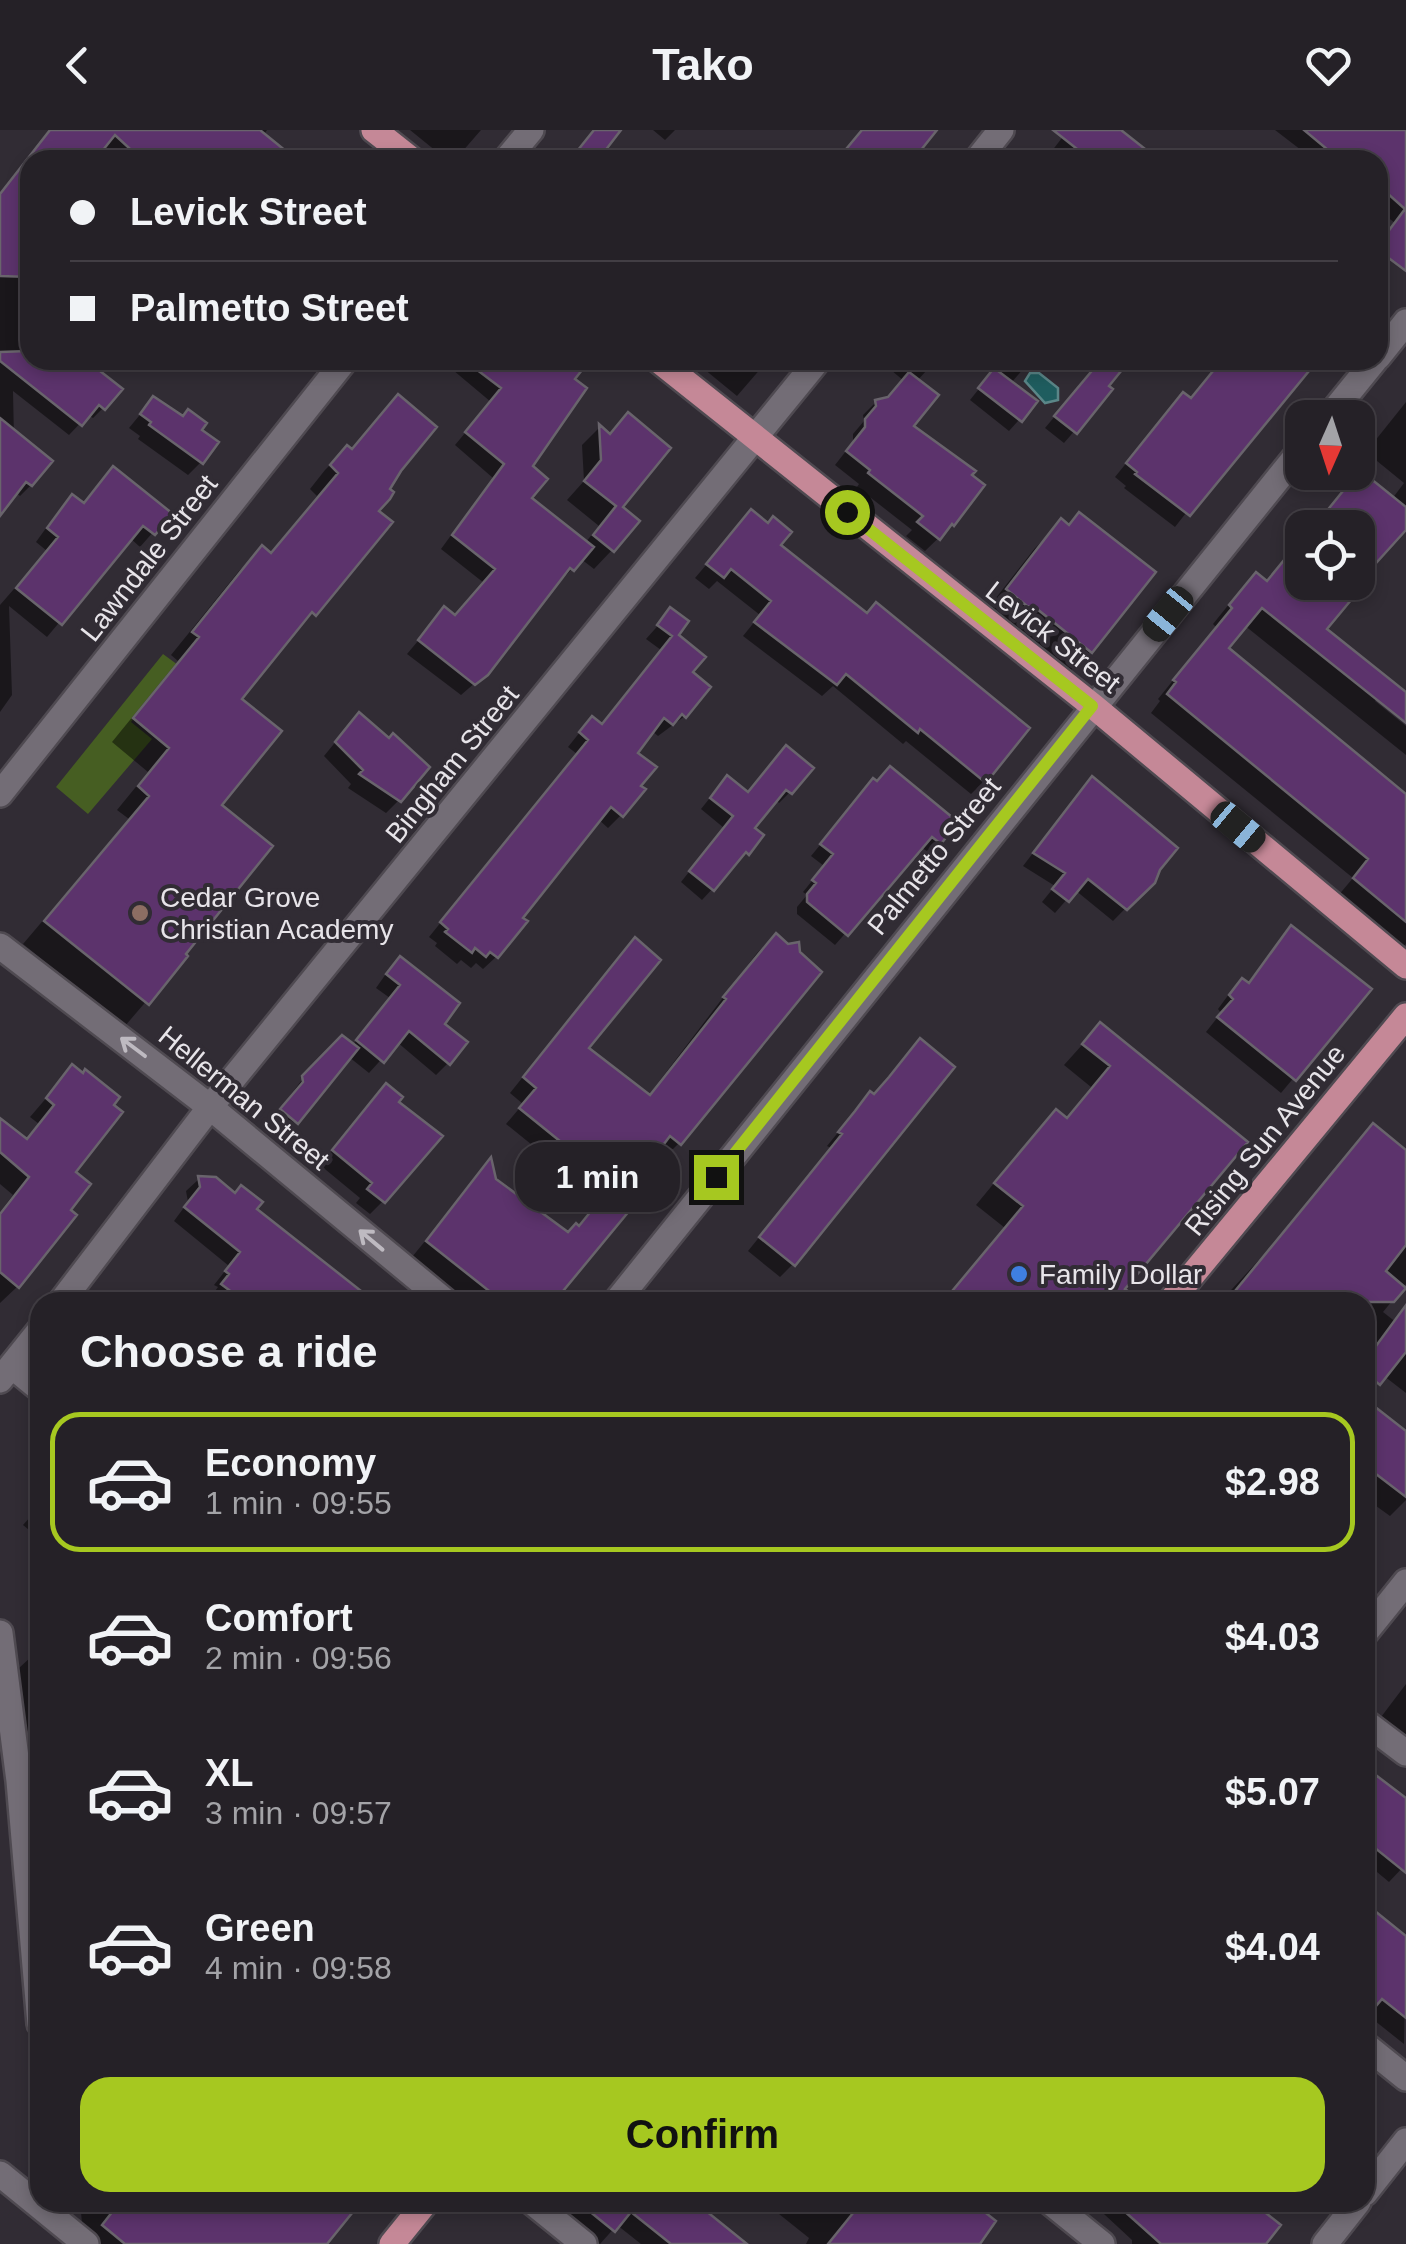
<!DOCTYPE html>
<meta charset="utf-8">
<style>
body{margin:0;font-family:Arial,sans-serif;background:#2d292f;color:#f1f3f6;height:100vh;display:flex;flex-direction:column;font-size:38px;white-space:nowrap}
*{box-sizing:border-box;margin:0}
p{font-size:32px;color:#a3a3a7}
.icon{flex:none;width:55px;height:55px;fill:none;stroke:currentColor;stroke-width:2;stroke-linecap:round;stroke-linejoin:round}
.map{position:relative;flex:1;overflow:hidden}
.side{position:absolute;left:30px;top:1162px;width:1345px;height:920px;display:flex;flex-direction:column;background:#252127;border-radius:30px;box-shadow:0 5px 15px #0003,0 0 0 2px #423e44}
.side>*{flex:none}
.banner{position:absolute;left:20px;top:20px;width:1368px;height:220px;border-radius:30px;box-shadow:0 5px 15px #0003,0 0 0 2px #423e44;display:grid;align-content:center;height:220px;padding:0 50px;background:#252127}
.needle{width:65px;rotate:183deg}
.controls{position:absolute;left:1285px;top:270px;display:grid;gap:20px}
.controls a{display:grid;place-items:center;width:90px;height:90px;border-radius:20px;background:#252127;box-shadow:0 5px 15px #0003,0 0 0 2px #423e44;font-size:50px}
.end{position:absolute;width:45px;height:45px;margin:-22px;border:12px solid #a6c820;background:#111;box-shadow:0 0 0 5px #111}
.from{border-radius:50%}
.bubble{position:absolute;height:70px;border-radius:30px;background:#252127;box-shadow:0 5px 15px #0003,0 0 0 2px #423e44;font-size:32px;font-weight:800;line-height:70px;text-align:center}
.car{position:absolute;width:30px;height:60px;margin:-30px -15px;border-radius:12px;box-shadow:0 0 8px 2px #0007;background:linear-gradient(#222 24%,#8ab4d8 0 40%,#222 0 76%,#8ab4d8 0 86%,#222 0)}
.banner b{display:flex;align-items:center;gap:35px;height:95px;font-size:38px}
.banner b+b{border-top:2px solid #423e44}
.banner i{width:25px;height:25px;background:#f1f3f6}
ul{padding:0;list-style:none}
li{display:flex;align-items:center;gap:30px;height:140px;margin:0 20px 15px;padding:0 30px;border:5px solid transparent;border-radius:30px}
li div{flex:1}
li b{display:block;font-size:38px}
li em{font-style:normal;font-weight:800}
li.selected{border-color:#a6c820}
li>.icon{width:90px;height:90px;stroke-width:1.5}
h2{padding:0 50px;font-size:45px;line-height:120px}
.button{display:flex;gap:20px;margin-top:auto;padding:20px 50px}
.button a{flex:1;height:115px;border-radius:30px;background:#a6c820;color:#111;font-size:40px;font-weight:800;line-height:115px;text-align:center}
header{display:flex;justify-content:space-between;align-items:center;height:130px;padding:0 50px;background:#252127;font-size:45px;font-weight:800}
.map>svg:first-child{display:block}
.green{fill:#465e22}
.water{fill:#1f5d5f;stroke:#5b8688;stroke-width:2.5}
.shadow{fill:#0007}
.building{fill:#5c336c;stroke:#69646c;stroke-width:2.5}
.lines{fill:none;stroke-linecap:round;stroke-linejoin:round}
.minor-casing{stroke:#4f4a51;stroke-width:30}
.major-casing{stroke:#4f4a51;stroke-width:30}
.minor{stroke:#736d76;stroke-width:25}
.major{stroke:#c58897;stroke-width:25}
.oneway{stroke:#bebac1}
.route{stroke:#a6c820;stroke-width:12}
.education-dot{fill:#8d6e63;stroke:#312c34;stroke-width:4}
.shop-dot{fill:#3f7fe0;stroke:#312c34;stroke-width:4}
.labels{text-anchor:middle;dominant-baseline:central;stroke-width:8;stroke-linejoin:round;paint-order:stroke}
.street-label{font-size:28px;fill:#e7e4e9;stroke:#312c34}
.poi-label{font-size:28px;fill:#e7e4e9;stroke:#312c34;text-anchor:start}
</style>
<header><svg class="icon" aria-label="back" viewBox="0 0 24 24"><path d="M15 5l-7 7 7 7"/></svg>Tako<svg class="icon" aria-label="heart" viewBox="0 0 24 24"><path d="M12 20l-8-8c-3-5 5-10 8-4 3-6 11-1 8 4z"/></svg></header>
<div class="map">
<svg width="1406" height="2114" viewBox="0 0 1406 2114">
<rect width="100%" height="100%" fill="#312c34"/>
<path class="green" d="M 163,524 L 178,535 L 131,592 L 152,609 L 88,684 L 56,657 Z"/>
<path class="water" d="M 1030,243 L 1039,243 L 1058,258 L 1058,270 L 1045,273 L 1025,251 Z"/>
<path class="shadow" d="M 52,0 L 267,0 L 263,6 L 293,30 L 118,30 L 96,10 L 78,30 L 30,30 L 30,230 L 82,230 L 103,278 L 93,288 L 88,285 L 69,305 L 13,261 L 14,308 L 0,319 L 0,64 Z
M 410,0 L 481,0 L 455,30 L 447,30 Z
M 653,0 L 675,0 L 665,10 Z
M 1068,0 L 1117,0 L 1154,30 L 1048,30 L 1048,26 Z
M 1275,0 L 1406,0 L 1406,109 L 1378,141 L 1378,115 L 1395,93 L 1378,80 L 1378,30 L 1314,30 Z
M 441,230 L 565,230 L 530,336 L 529,369 L 585,413 L 599,396 L 567,370 L 584,351 L 582,315 L 599,298 L 608,305 L 628,286 L 612,420 L 594,439 L 581,429 L 560,452 L 557,450 L 483,546 L 461,565 L 407,524 L 444,480 L 455,488 L 484,453 L 441,419 L 493,348 L 455,315 L 491,272 Z
M 693,230 L 768,230 L 737,266 Z
M 879,230 L 936,230 L 917,251 L 910,296 L 981,356 L 952,395 L 925,421 L 906,406 L 912,400 L 857,357 L 859,354 L 835,335 L 853,312 L 853,304 L 864,291 L 863,285 L 876,272 L 886,270 L 904,251 Z
M 1002,230 L 1016,230 L 1025,237 L 1011,253 L 1035,272 L 1009,301 L 970,270 Z
M 1102,230 L 1127,230 L 1105,256 L 1110,260 L 1064,313 L 1045,298 Z
M 1223,230 L 1306,230 L 1175,397 L 1124,358 L 1126,356 L 1115,347 L 1171,278 L 1189,270 Z
M 398,268 L 399,339 L 376,382 L 389,393 L 239,569 L 219,675 L 182,824 L 185,826 L 125,896 L 23,814 L 129,689 L 117,680 L 148,642 L 112,612 L 178,531 L 171,525 L 239,441 L 262,419 L 269,425 L 317,366 L 310,359 L 325,340 L 347,318 L 350,320 Z
M 153,269 L 199,301 L 201,332 L 188,345 L 138,309 L 140,306 L 129,298 Z
M 1406,272 L 1406,396 L 1358,450 L 1358,398 L 1311,398 L 1360,343 L 1392,369 L 1404,353 L 1366,322 Z
M 15,323 L 31,355 L 20,366 L 15,362 L 0,381 L 0,342 Z
M 113,339 L 169,384 L 140,417 L 130,408 L 47,507 L 9,476 L 12,565 L 0,582 L 0,475 L 47,421 L 36,412 L 59,380 L 72,367 L 82,375 Z
M 751,382 L 778,415 L 866,485 L 984,651 L 971,664 L 906,611 L 903,614 L 833,556 L 822,566 L 743,506 L 760,485 L 717,451 L 709,459 L 695,448 Z
M 1062,392 L 1152,442 L 1090,522 L 1063,548 L 981,487 L 1035,418 Z
M 1302,408 L 1302,452 L 1324,500 L 1406,561 L 1406,590 L 1377,568 L 1375,571 L 1406,596 L 1406,625 L 1244,495 L 1225,518 L 1406,665 L 1406,814 L 1400,820 L 1337,767 L 1353,748 L 1151,583 L 1160,571 L 1158,569 L 1216,497 L 1213,494 L 1238,463 L 1256,446 L 1265,453 Z
M 671,481 L 675,505 L 690,542 L 685,586 L 658,606 L 652,601 L 635,623 L 621,685 L 608,698 L 598,689 L 519,788 L 524,792 L 496,827 L 483,839 L 476,833 L 471,838 L 461,830 L 457,834 L 435,816 L 437,813 L 429,807 L 577,624 L 568,617 L 580,602 L 601,596 L 661,520 L 646,509 Z
M 346,599 L 389,611 L 399,670 L 386,683 L 348,658 L 351,654 L 324,626 Z
M 776,629 L 790,662 L 779,673 L 775,669 L 751,699 L 761,706 L 702,770 L 681,752 L 724,698 L 701,679 L 717,659 L 747,665 Z
M 873,651 L 939,712 L 929,723 L 921,717 L 835,815 L 797,784 L 797,777 L 807,765 L 803,762 L 824,736 L 811,726 Z
M 1080,662 L 1158,745 L 1113,791 L 1075,760 L 1055,783 L 1042,772 L 1055,756 L 1023,736 Z
M 1291,799 L 1368,859 L 1281,963 L 1206,902 L 1221,883 L 1218,879 L 1229,864 L 1242,851 L 1246,855 Z
M 773,807 L 819,843 L 679,1013 L 664,1028 L 655,1021 L 629,1055 L 640,1064 L 551,1172 L 474,1170 L 469,1172 L 412,1127 L 490,1032 L 494,1050 L 568,1104 L 578,1098 L 600,1070 L 506,994 L 523,974 L 510,963 L 620,826 L 585,918 L 648,966 L 757,823 Z
M 388,841 L 442,894 L 448,933 L 436,945 L 397,912 L 369,943 L 349,927 L 283,1005 L 269,994 L 313,935 L 352,916 L 390,868 L 376,858 Z
M 1100,895 L 1184,1082 L 1114,1172 L 943,1172 L 1005,1098 L 976,1075 L 1036,1002 L 1057,982 L 1065,989 L 1091,957 L 1064,935 Z
M 920,912 L 793,1134 L 780,1147 L 748,1121 L 831,1018 L 827,1016 L 858,978 L 873,967 Z
M 72,938 L 73,1043 L 18,1156 L 0,1173 L 0,1082 L 13,1065 L 0,1054 L 0,1002 L 25,1011 L 39,994 L 30,987 Z
M 386,956 L 383,1071 L 370,1084 L 356,1073 L 360,1068 L 320,1035 Z
M 1406,1023 L 1406,1154 L 1383,1182 L 1406,1200 L 1406,1263 L 1384,1246 L 1365,1267 L 1365,1172 L 1220,1172 L 1295,1091 Z
M 199,1049 L 254,1080 L 369,1172 L 217,1172 L 210,1168 L 218,1157 L 214,1155 L 229,1136 L 174,1091 L 188,1072 L 186,1061 Z
M 680,1162 L 693,1172 L 670,1172 Z
M 847,1163 L 858,1172 L 838,1172 Z
M 907,1164 L 918,1172 L 899,1172 Z
M 1365,1275 L 1406,1303 L 1406,1370 L 1390,1386 L 1365,1368 Z
M 40,1376 L 40,1409 L 23,1395 Z
M 40,1525 L 40,1599 L 26,1601 L 19,1538 L 32,1526 Z
M 1406,1554 L 1406,1613 L 1378,1591 Z
M 1365,1661 L 1406,1671 L 1406,1734 L 1389,1752 L 1365,1732 Z
M 1365,1771 L 1371,1776 L 1368,1779 L 1406,1810 L 1404,1914 L 1365,1883 Z
M 80,2072 L 357,2072 L 322,2114 L 84,2114 Z
M 548,2072 L 659,2072 L 743,2114 L 641,2114 L 617,2095 L 600,2114 Z
M 708,2072 L 725,2072 L 717,2080 Z
M 764,2072 L 968,2072 L 977,2114 L 806,2114 L 809,2108 Z
M 1091,2072 L 1248,2072 L 1263,2114 L 1132,2114 L 1132,2110 Z"/>
<path class="building" d="M 50,0 L 260,0 L 297,30 L 142,30 L 115,5 L 95,30 L 30,30 L 30,147 L 0,146 L 0,64 Z
M 594,0 L 621,0 L 598,30 L 570,30 Z
M 862,0 L 937,0 L 913,30 L 837,30 Z
M 1053,0 L 1121,0 L 1159,30 L 1091,30 Z
M 1304,0 L 1406,0 L 1406,141 L 1378,120 L 1378,115 L 1405,79 L 1378,55 L 1378,30 L 1340,30 Z
M 28,221 L 29,230 L 86,230 L 123,259 L 105,280 L 99,275 L 82,296 L 0,231 L 0,222 Z
M 464,230 L 569,230 L 582,240 L 575,249 L 587,258 L 533,336 L 548,349 L 532,368 L 594,417 L 574,441 L 570,438 L 488,545 L 475,555 L 418,510 L 444,476 L 455,485 L 495,439 L 452,405 L 504,334 L 465,302 L 501,258 Z
M 1101,230 L 1130,230 L 1109,256 L 1113,259 L 1077,304 L 1054,286 Z
M 1222,230 L 1318,230 L 1190,386 L 1135,344 L 1137,342 L 1126,333 L 1183,262 L 1191,268 Z
M 994,238 L 1038,271 L 1022,292 L 978,258 Z
M 909,242 L 939,265 L 914,296 L 976,341 L 972,345 L 985,355 L 954,396 L 952,394 L 940,410 L 917,392 L 923,386 L 868,343 L 870,340 L 846,321 L 865,297 L 865,289 L 876,276 L 875,270 L 888,267 Z
M 398,264 L 437,297 L 401,341 L 390,359 L 394,362 L 390,369 L 379,381 L 393,392 L 316,486 L 312,482 L 242,569 L 282,601 L 222,675 L 273,716 L 186,824 L 188,826 L 149,875 L 44,791 L 149,666 L 138,656 L 169,618 L 133,588 L 199,507 L 192,502 L 262,415 L 271,423 L 338,343 L 330,335 L 347,315 L 352,319 Z
M 153,266 L 183,286 L 188,279 L 207,293 L 202,300 L 219,312 L 203,334 L 149,295 L 151,292 L 140,284 Z
M 628,282 L 671,318 L 623,377 L 640,391 L 614,422 L 593,405 L 616,376 L 584,351 L 601,330 L 599,294 L 610,304 Z
M 0,288 L 53,331 L 32,356 L 26,352 L 0,386 Z
M 113,336 L 173,384 L 155,405 L 143,396 L 62,495 L 16,458 L 58,407 L 47,398 L 72,364 L 84,373 Z
M 1360,340 L 1406,377 L 1406,400 L 1359,452 L 1366,452 L 1327,499 L 1406,562 L 1406,593 L 1262,478 L 1229,518 L 1406,664 L 1406,792 L 1353,748 L 1368,729 L 1167,564 L 1176,552 L 1173,550 L 1232,478 L 1229,475 L 1256,442 L 1267,451 L 1302,408 L 1302,452 L 1358,452 L 1358,398 L 1313,398 Z
M 751,379 L 768,393 L 773,386 L 792,402 L 781,415 L 867,483 L 876,472 L 1030,598 L 986,653 L 920,599 L 918,603 L 846,544 L 837,555 L 754,492 L 771,471 L 731,439 L 724,448 L 706,434 Z
M 1079,382 L 1156,442 L 1092,523 L 1037,479 L 1027,476 L 1006,459 L 1061,388 L 1069,395 Z
M 670,477 L 689,491 L 679,505 L 706,527 L 693,542 L 711,557 L 686,588 L 682,584 L 673,595 L 664,588 L 638,623 L 657,637 L 641,656 L 646,659 L 623,687 L 611,677 L 523,788 L 528,791 L 498,828 L 490,822 L 486,827 L 475,818 L 472,823 L 445,802 L 448,799 L 440,792 L 588,610 L 579,602 L 592,586 L 602,594 L 672,506 L 657,495 Z
M 359,582 L 389,608 L 393,603 L 430,637 L 401,672 L 359,644 L 363,640 L 335,612 Z
M 786,615 L 814,638 L 792,664 L 786,660 L 755,698 L 764,705 L 749,725 L 746,722 L 714,761 L 689,741 L 733,686 L 710,668 L 727,645 L 748,662 Z
M 890,636 L 958,692 L 941,714 L 932,707 L 848,806 L 807,772 L 807,764 L 816,753 L 812,750 L 833,724 L 820,714 L 873,648 L 877,651 Z
M 1092,646 L 1178,718 L 1160,740 L 1155,753 L 1127,780 L 1088,749 L 1069,772 L 1052,759 L 1065,743 L 1033,723 Z
M 1291,795 L 1372,859 L 1296,951 L 1217,887 L 1233,869 L 1229,865 L 1242,848 L 1249,853 Z
M 776,803 L 788,814 L 799,812 L 800,822 L 822,842 L 681,1015 L 670,1006 L 633,1055 L 644,1063 L 554,1172 L 503,1172 L 426,1111 L 491,1027 L 496,1049 L 568,1102 L 576,1093 L 579,1096 L 613,1054 L 519,978 L 536,958 L 523,947 L 635,807 L 661,830 L 589,918 L 650,965 L 726,869 L 723,867 Z
M 400,826 L 460,873 L 445,894 L 468,912 L 450,935 L 409,901 L 384,933 L 356,910 L 400,855 L 386,844 Z
M 1100,892 L 1248,1012 L 1125,1159 L 1143,1172 L 943,1172 L 1023,1076 L 994,1053 L 1056,979 L 1067,988 L 1110,936 L 1082,914 Z
M 342,905 L 359,918 L 298,994 L 280,979 L 303,952 L 302,946 Z
M 920,908 L 955,937 L 795,1136 L 759,1107 L 842,1004 L 838,1002 L 855,981 L 870,961 L 874,964 L 889,947 Z
M 72,934 L 83,943 L 85,939 L 120,967 L 114,975 L 123,982 L 76,1042 L 91,1054 L 71,1080 L 77,1085 L 19,1158 L 0,1142 L 0,1084 L 29,1047 L 0,1022 L 0,988 L 27,1009 L 54,975 L 46,968 Z
M 386,953 L 403,967 L 399,972 L 443,1006 L 385,1073 L 367,1059 L 372,1053 L 332,1020 Z
M 1373,993 L 1406,1020 L 1406,1115 L 1386,1141 L 1406,1158 L 1394,1172 L 1226,1172 Z
M 198,1046 L 216,1047 L 235,1063 L 241,1055 L 263,1072 L 257,1079 L 375,1172 L 245,1172 L 221,1154 L 229,1144 L 225,1141 L 240,1122 L 184,1077 L 200,1057 Z
M 1406,1175 L 1406,1222 L 1380,1255 L 1365,1243 L 1365,1231 Z
M 1365,1269 L 1406,1301 L 1406,1367 L 1376,1344 L 1375,1339 L 1365,1331 Z
M 1377,1646 L 1406,1668 L 1406,1743 L 1365,1710 L 1365,1661 Z
M 1365,1773 L 1406,1806 L 1406,1888 L 1382,1869 L 1365,1889 Z
M 120,2072 L 361,2072 L 327,2114 L 125,2114 L 102,2095 Z
M 578,2072 L 695,2072 L 747,2114 L 671,2114 L 631,2082 L 615,2102 Z
M 862,2072 L 972,2072 L 996,2091 L 980,2114 L 828,2114 Z
M 1114,2072 L 1252,2072 L 1281,2095 L 1266,2114 L 1161,2114 Z"/>
<g class="lines">
<g class="minor-casing">
<path id="minor" d="M 506,30 L 531,0
M 977,30 L 1001,0
M 1378,227 L 1406,192
M 1328,288 L 1375,230
M 0,664 L 345,230
M 0,816 L 210,977 L 446,1172
M 61,1172 L 210,977 L 818,230
M 616,1172 L 1302,319
M 12,1236 L 40,1259
M 0,1250 L 40,1200
M 0,1503 L 19,1651 L 40,1894
M 1365,1503 L 1406,1452
M 1365,1592 L 1406,1623
M 1365,1915 L 1406,1948
M 0,2044 L 86,2114
M 1365,2063 L 1406,2011
M 532,2072 L 584,2114
M 1050,2072 L 1102,2114
M 1325,2114 L 1358,2072"/>
</g>
<g class="major-casing">
<path id="major" d="M 374,0 L 412,30
M 658,230 L 1093,576 L 1406,836
M 1170,1172 L 1406,886
M 392,2114 L 426,2072"/>
</g>
<use href="#minor" class="minor"/>
<use href="#major" class="major"/>
</g>
<defs><path id="oneway-shaft" d="M-6 0H5M1.5-3L5.5 0L1.5 3" fill="none" stroke-width="1.6" stroke-linecap="round" stroke-linejoin="round" transform="scale(2.5)"/></defs>
<g class="oneway">
<use href="#oneway-shaft" transform="translate(133 917) rotate(-143)"/>
<use href="#oneway-shaft" transform="translate(371 1110) rotate(-140)"/>
</g>
<g class="lines">
<path class="route" d="M 716,1047 L 1092,576 L 847,382"/>
</g>
<circle class="education-dot" cx="140" cy="783" r="10"/>
<circle class="shop-dot" cx="1019" cy="1144" r="10"/>
<g class="labels">
<g class="street-label">
<text transform="translate(149 428) rotate(-52)">Lawndale Street</text>
<text transform="translate(1053 507) rotate(38)">Levick Street</text>
<text transform="translate(452 634) rotate(-51)">Bingham Street</text>
<text transform="translate(934 726) rotate(-51)">Palmetto Street</text>
<text transform="translate(244 968) rotate(39)">Hellerman Street</text>
<text transform="translate(1265 1010) rotate(-51)">Rising Sun Avenue</text>
</g>
<g class="poi-label">
<text x="160" y="767">Cedar Grove<tspan x="160" dy="32">Christian Academy</tspan></text>
<text x="1039" y="1144">Family Dollar</text>
</g>
</g>
</svg>
<div class="controls">
<a><svg class="needle" viewBox="-14 -14 28 28"><path d="M0-13l5 13h-10z" fill="#e53935"/><path d="M0 13l5-13h-10z" fill="#a3a3a7"/></svg></a>
<a><svg class="icon" aria-label="locate" viewBox="0 0 24 24"><circle cx="12" cy="12" r="6"/><path d="M12 2v4M12 18v4M2 12h4M18 12h4"/></svg></a>
</div>
<i class="end from" style="left:847px;top:382px"></i>
<i class="end" style="left:716px;top:1047px"></i>
<div class="bubble" style="left:515px;top:1012px;width:165px">1 min</div>
<i class="car" style="left:1168px;top:484px;rotate:219deg"></i>
<i class="car" style="left:1238px;top:697px;rotate:130deg"></i>
<div class="banner">
<b><i class="from"></i>Levick Street</b>
<b><i></i>Palmetto Street</b>
</div>
<section class="side">
<h2>Choose a ride</h2>
<ul>
<li class="selected"><svg class="icon" aria-label="car" viewBox="0 0 24 24"><path d="M5 17H2v-5l4-1 3-4h7l3 4 3 1v5h-3M9 17h6M6 11h13"/><circle cx="7" cy="17" r="2"/><circle cx="17" cy="17" r="2"/></svg><div><b>Economy</b><p>1 min · 09:55</p></div><em>$2.98</em></li>
<li><svg class="icon" aria-label="car" viewBox="0 0 24 24"><path d="M5 17H2v-5l4-1 3-4h7l3 4 3 1v5h-3M9 17h6M6 11h13"/><circle cx="7" cy="17" r="2"/><circle cx="17" cy="17" r="2"/></svg><div><b>Comfort</b><p>2 min · 09:56</p></div><em>$4.03</em></li>
<li><svg class="icon" aria-label="car" viewBox="0 0 24 24"><path d="M5 17H2v-5l4-1 3-4h7l3 4 3 1v5h-3M9 17h6M6 11h13"/><circle cx="7" cy="17" r="2"/><circle cx="17" cy="17" r="2"/></svg><div><b>XL</b><p>3 min · 09:57</p></div><em>$5.07</em></li>
<li><svg class="icon" aria-label="car" viewBox="0 0 24 24"><path d="M5 17H2v-5l4-1 3-4h7l3 4 3 1v5h-3M9 17h6M6 11h13"/><circle cx="7" cy="17" r="2"/><circle cx="17" cy="17" r="2"/></svg><div><b>Green</b><p>4 min · 09:58</p></div><em>$4.04</em></li>
</ul>
<div class="button"><a>Confirm</a></div>
</section>
</div>
